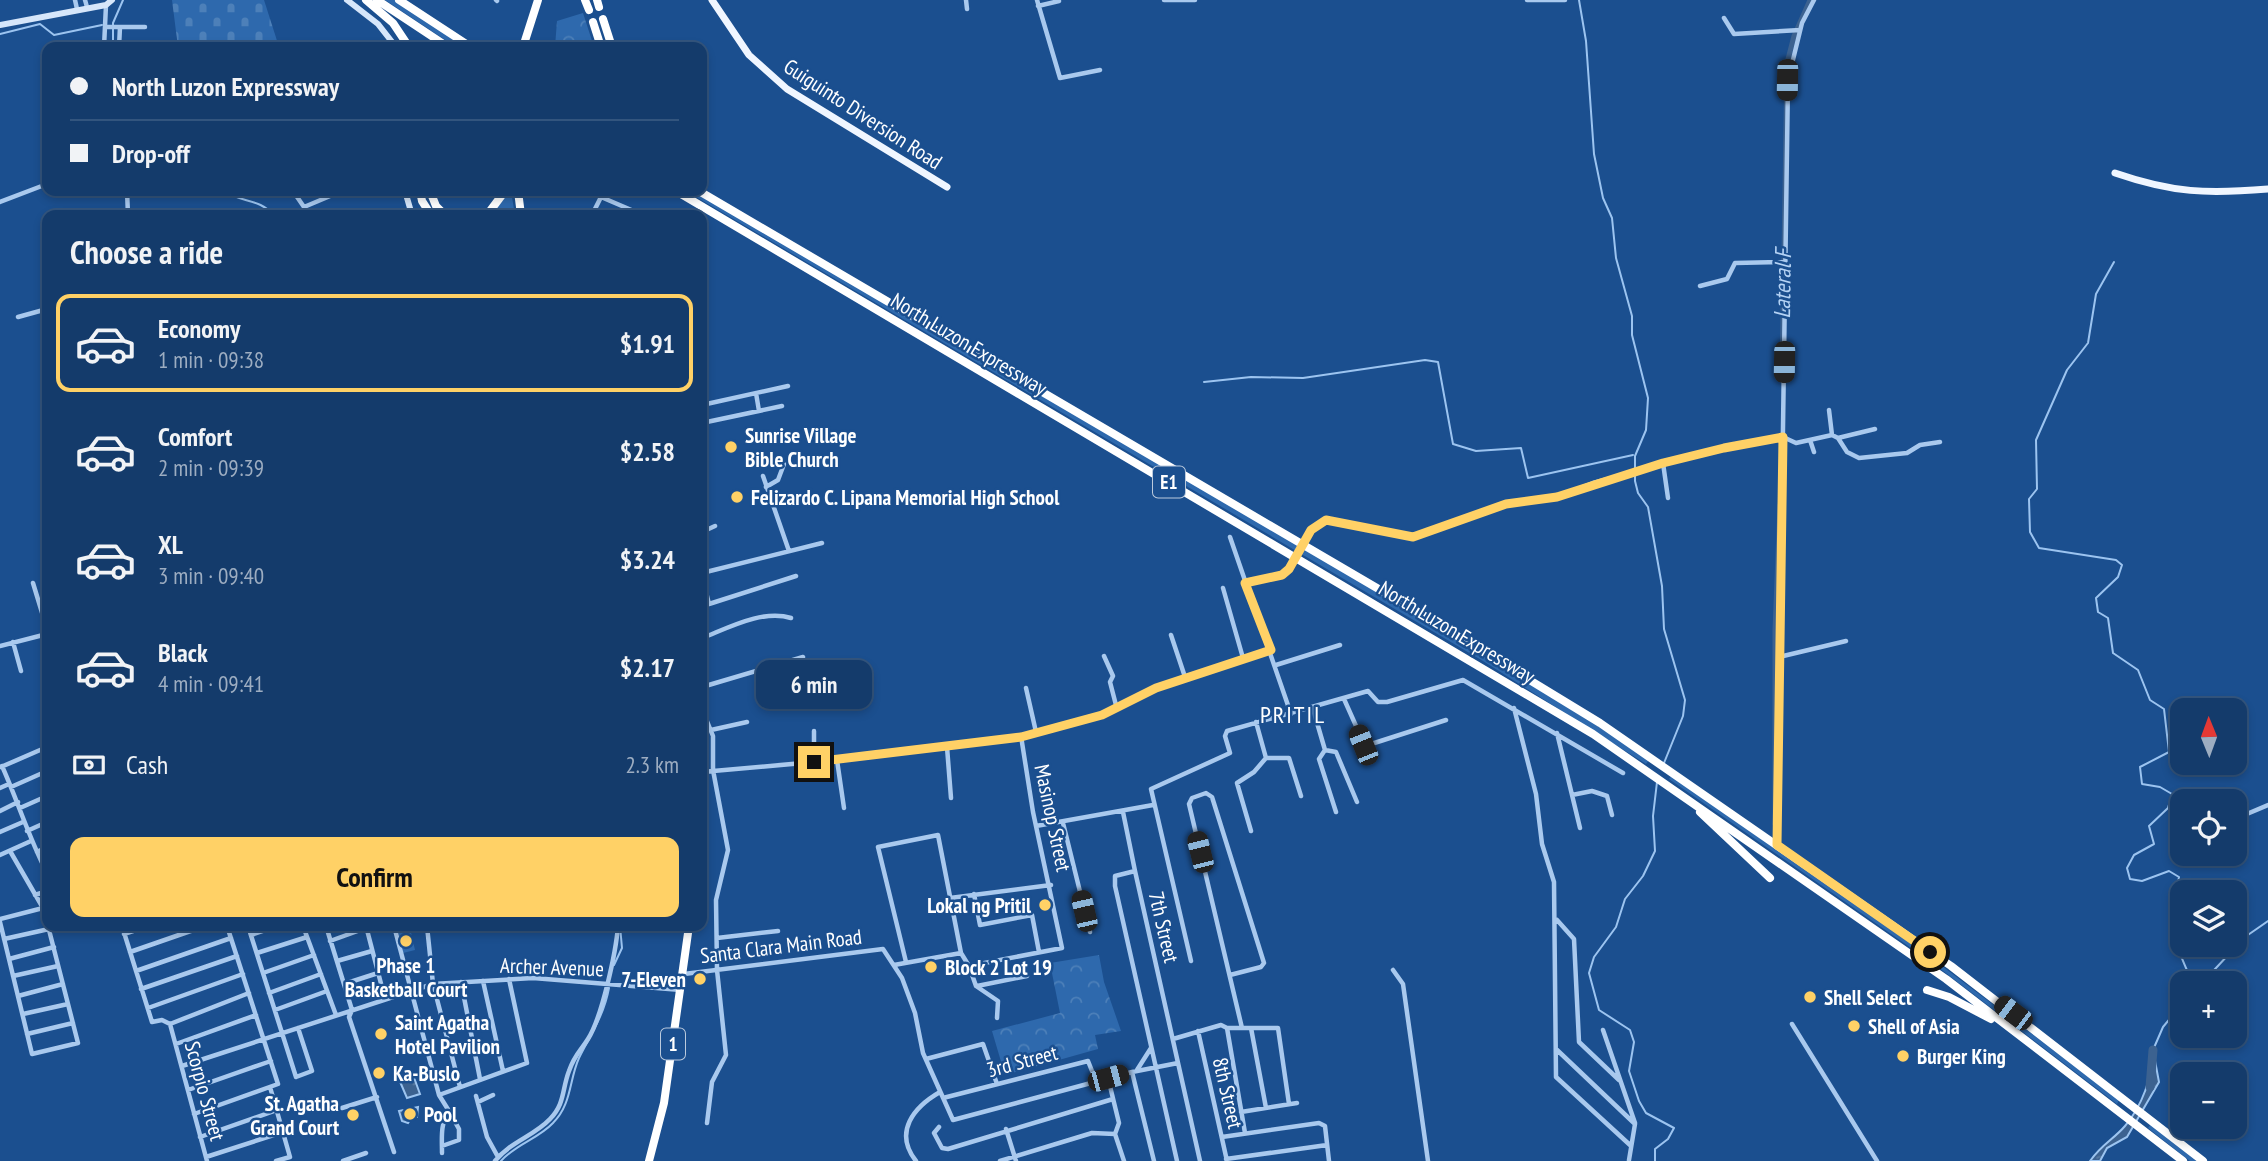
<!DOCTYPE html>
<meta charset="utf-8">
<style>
body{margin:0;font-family:"PT Sans Narrow",sans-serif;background:#214673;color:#f1f3f6;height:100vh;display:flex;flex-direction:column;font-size:26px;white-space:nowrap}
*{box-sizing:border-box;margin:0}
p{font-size:23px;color:#9dadc1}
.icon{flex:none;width:38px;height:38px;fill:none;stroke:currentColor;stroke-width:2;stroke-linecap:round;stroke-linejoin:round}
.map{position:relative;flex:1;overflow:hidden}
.side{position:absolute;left:42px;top:210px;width:665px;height:721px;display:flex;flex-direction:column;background:#143b6b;border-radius:14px;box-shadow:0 4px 10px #0003,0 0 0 2px #33557e}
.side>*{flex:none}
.top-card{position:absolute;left:42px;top:42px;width:665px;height:154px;border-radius:14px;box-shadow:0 4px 10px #0003,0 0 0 2px #33557e;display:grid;align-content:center;height:154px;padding:0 28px;background:#143b6b}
.needle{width:46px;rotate:359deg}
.controls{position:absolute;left:2170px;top:698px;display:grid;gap:14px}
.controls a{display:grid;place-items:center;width:77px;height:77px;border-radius:14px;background:#143b6b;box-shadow:0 4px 10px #0003,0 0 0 2px #33557e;font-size:35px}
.end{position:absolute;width:32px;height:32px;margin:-16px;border:9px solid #ffd166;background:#111;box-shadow:0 0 0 4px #111}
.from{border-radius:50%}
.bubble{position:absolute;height:49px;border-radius:14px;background:#143b6b;box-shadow:0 4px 10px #0003,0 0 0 2px #33557e;font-size:23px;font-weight:600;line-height:49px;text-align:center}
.car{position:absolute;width:21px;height:42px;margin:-21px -10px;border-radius:9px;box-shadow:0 0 5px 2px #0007;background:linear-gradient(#222 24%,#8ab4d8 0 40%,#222 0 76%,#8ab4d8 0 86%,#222 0)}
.top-card b{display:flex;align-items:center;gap:24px;height:66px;font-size:26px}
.top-card b+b{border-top:2px solid #33557e}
.top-card i{width:18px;height:18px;background:#f1f3f6}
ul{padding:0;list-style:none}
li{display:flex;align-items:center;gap:21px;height:98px;margin:0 14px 10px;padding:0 14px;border:4px solid transparent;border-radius:14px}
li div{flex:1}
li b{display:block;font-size:26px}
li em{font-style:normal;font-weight:600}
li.current{border-color:#ffd166}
li>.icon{width:63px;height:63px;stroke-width:1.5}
h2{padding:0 28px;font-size:32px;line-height:84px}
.pay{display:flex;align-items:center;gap:18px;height:77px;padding:0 28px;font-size:26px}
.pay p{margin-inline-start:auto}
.button{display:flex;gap:14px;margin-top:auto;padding:14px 28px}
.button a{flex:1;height:80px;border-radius:14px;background:#ffd166;color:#111;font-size:28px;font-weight:600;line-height:80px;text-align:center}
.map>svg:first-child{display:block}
.grass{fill:#2e69ad}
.forest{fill:url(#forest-crowns)}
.cemetery{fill:url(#cemetery-stones)}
.water{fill:url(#water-ripples);stroke:#9cc4f0;stroke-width:2}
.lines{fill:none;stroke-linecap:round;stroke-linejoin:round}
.stream{stroke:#9cc4f0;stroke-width:2}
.canal{stroke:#3c6290;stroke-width:5}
.river{stroke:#3c6290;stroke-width:9}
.street{stroke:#a9c9ee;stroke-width:4.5}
.secondary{stroke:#d6e6fa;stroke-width:6}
.primary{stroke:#f0f6ff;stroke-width:7}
.highway{stroke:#fff;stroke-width:8}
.street-bridge{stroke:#a9c9ee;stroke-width:4.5}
.route{stroke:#ffd166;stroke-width:9}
.poi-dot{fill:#ffd166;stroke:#1b4f8f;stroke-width:2.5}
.labels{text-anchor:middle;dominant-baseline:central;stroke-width:5;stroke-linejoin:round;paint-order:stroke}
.shield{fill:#1b4f8f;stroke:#bbcadd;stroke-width:2}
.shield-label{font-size:19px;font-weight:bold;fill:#fff}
.street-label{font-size:21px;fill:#fff;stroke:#1b4f8f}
.poi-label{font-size:21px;font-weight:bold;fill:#fff;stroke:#1b4f8f;text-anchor:start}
.water-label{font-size:23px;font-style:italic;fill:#b5d3f5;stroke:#1b4f8f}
.quarter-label{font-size:24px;letter-spacing:2px;fill:#fff;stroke:#1b4f8f}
</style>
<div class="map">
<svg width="2268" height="1161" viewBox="0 0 2268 1161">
<defs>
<pattern id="forest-crowns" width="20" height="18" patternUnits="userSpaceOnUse" patternTransform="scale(1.75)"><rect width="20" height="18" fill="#2e69ad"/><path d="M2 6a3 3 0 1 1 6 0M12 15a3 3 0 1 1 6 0" fill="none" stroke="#4d80b9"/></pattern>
<pattern id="cemetery-stones" width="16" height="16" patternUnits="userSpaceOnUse" patternTransform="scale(1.75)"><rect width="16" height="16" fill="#2e69ad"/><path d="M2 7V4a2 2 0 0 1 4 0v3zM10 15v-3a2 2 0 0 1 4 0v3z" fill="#4d80b9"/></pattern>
<pattern id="water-ripples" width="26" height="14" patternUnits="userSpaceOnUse" patternTransform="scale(1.75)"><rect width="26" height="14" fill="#3c6290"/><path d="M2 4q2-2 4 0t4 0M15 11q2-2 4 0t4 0" fill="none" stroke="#597aa1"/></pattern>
</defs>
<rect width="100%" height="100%" fill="#1b4f8f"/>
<path class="grass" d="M 385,0 L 394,0 L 466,47 L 456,47 Z
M 507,191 L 511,191 L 515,215 L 490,215 Z
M 686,191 L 698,191 L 1487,657 L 1650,759 L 1646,764 L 1483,661 Z
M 1672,775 L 1884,922 L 2119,1100 L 2117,1104 L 1934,964 L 1669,779 Z
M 410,928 L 415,950 L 403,953 L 398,931 Z
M 2151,1124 L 2196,1161 L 2190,1161 L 2148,1128 Z"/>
<path class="forest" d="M 583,13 L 594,47 L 555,47 L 557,21 Z
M 1099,955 L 1104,982 L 1121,1031 L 1095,1035 L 1098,1049 L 1005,1075 L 992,1031 L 1060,1013 L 1050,963 Z"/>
<path class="cemetery" d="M 172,0 L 264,0 L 279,47 L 178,47 Z"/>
<path class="water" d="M 2153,1050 L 2159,1082 L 2127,1137 L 2107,1148 L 2100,1161 L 2090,1161 C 2102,1144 2114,1139 2125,1126 C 2142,1106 2153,1076 2153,1050 Z
M 412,1072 L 420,1094 L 407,1098 L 398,1077 Z
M 418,1107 L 417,1117 L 412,1117 L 408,1123 L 402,1121 L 399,1111 Z"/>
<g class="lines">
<path class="stream" d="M 1579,0 L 1586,41 L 1594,154 L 1603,198 L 1612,218 L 1616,258 L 1632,316 L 1632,335 L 1648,398 L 1646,430 L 1635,456 L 1635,481 L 1638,493 L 1648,507 L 1662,586 L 1664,629 L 1685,700 L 1683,716 L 1664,763
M 0,34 L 40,24 L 54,35 L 102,25
M 113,47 L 113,23 L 123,0
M 225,191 C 240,203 260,198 273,215
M 2114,262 L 2096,294 L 2088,343 L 2067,370 L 2036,440 L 2037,489 L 2029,499 L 2030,532 L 2039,548 L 2116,560 L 2122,565 L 2118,577 L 2096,598 L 2098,612 L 2108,618 L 2113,653 L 2138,670 L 2150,700 L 2164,709 L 2169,752 L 2140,767 L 2142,784 L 2160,787 L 2172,794 L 2168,808 L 2149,826 L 2154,844 L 2134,855 L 2127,868 L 2130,879 L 2142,881 L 2169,871 L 2179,877 L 2169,934 C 2181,950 2183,966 2194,984
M 1204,382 L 1251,377 L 1303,378 L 1425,360 L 1438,362 L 1453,444 L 1476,451 L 1521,448 L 1528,478 L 1633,455
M 614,965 L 622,948 L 620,926
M 2201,984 L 2245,937 L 2268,921
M 2153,1050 L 2163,1027 L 2182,1004
M 501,1161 C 516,1144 538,1139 553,1123 C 572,1104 569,1080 579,1058 C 591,1034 604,1015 609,988
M 1655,1161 L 1655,1149 L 1668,1139 L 1674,1128 L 1646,1113 L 1639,1101 L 1629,1071 L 1634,1042 L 1630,1030 L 1599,1010 L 1589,973 L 1594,957 L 1616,927 L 1625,899 L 1643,876 L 1655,851 L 1653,816 L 1657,782"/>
<path class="canal" d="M 1782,380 L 1787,63 L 1794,36 L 1810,0
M 1775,824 L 1775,630 L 1780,505"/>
<path class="river" d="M 2150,1087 L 2153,1050"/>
<path class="street" d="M 75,0 L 77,9
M 85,0 L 87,7
M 496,0 L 497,1
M 966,0 L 967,9
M 1037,0 L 1060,78 L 1100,70
M 1164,0 L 1195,0
M 1527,0 L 1565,0
M 1038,6 L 1059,1
M 1724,18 L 1734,34 L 1800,30
M 106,27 L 145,27
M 104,47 L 106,5
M 119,47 L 120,27
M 127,191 L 128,215
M 293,191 L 304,207 L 342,191
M 0,202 L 47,184
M 592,215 L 601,197 L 643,215
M 702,240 L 703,241
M 1700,286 L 1727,279 L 1735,263 L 1785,262
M 18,317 L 47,309
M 756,393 L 759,411
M 702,405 L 788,386
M 1829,410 L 1832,435
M 702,423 L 782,406
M 1838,438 L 1875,429
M 1810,440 L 1814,452
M 1663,463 L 1668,498
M 763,476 L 789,551
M 766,487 L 778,480 L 784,464
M 1311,530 L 1326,520 L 1413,537 L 1506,504 L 1557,497 L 1593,483 L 1724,448 L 1783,437 L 1796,443 L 1832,435 L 1838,438 L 1847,452 L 1859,458 L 1907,453 L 1920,445 L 1940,442
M 702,532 L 715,526
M 1230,537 L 1291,714
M 702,573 L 822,543
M 702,576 L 709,604 L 796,576
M 33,583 L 47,629
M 1245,583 L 1282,575 L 1289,569
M 1223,588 L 1243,658
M 1171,635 L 1185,677
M 702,638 C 728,628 763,609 791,618
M 13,642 L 21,671
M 0,646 L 47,634
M 1104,656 L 1113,676 L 1110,682 L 1117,709
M 1779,657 L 1846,641
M 1276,665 L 1340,645
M 702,687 L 803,657
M 1026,688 L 1036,732
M 1344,699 L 1365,746 L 1446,720
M 1514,708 L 1536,794 L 1542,844 L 1554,882 L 1556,1077 L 1630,1145
M 702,709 L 713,736 L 713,770 L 728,850 L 716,900 L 717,970 L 726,1055 L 712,1082 L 707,1123
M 1313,709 L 1325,750 L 1319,759 L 1336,812
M 711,730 L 747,722
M 814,731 L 814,762
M 1557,733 L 1580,828
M 947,747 L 951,798
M 1325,750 L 1336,752 L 1357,802
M 1266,758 L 1289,758 L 1301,796
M 837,760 L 844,808
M 2,766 C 18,802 29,838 47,873
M 1,767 L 47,747
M 702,772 L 814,762 L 1021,736 L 1102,715 L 1156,688 L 1271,650
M 11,787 L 47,771
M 0,788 L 9,784
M 1572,795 L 1592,791 L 1607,796 L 1612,815
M 20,808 L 47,796
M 0,811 L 18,802
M 1123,812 L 1135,871
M 2235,819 L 2268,805
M 1063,823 L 1090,932
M 1036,826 L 1153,805
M 27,831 L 47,822
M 1251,831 L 1237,783 L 1254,772 L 1266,758 L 1256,722
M 0,832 L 23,822
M 1777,845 L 1788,80 L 1802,23 L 1814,0
M 10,851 L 43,908 L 47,923
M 37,852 L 47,847
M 0,855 L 31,841
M 974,894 L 980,925 L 1032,915 L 1039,952
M 35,895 L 47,891
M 950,898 L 1051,885
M 0,919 L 43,908
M 1557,920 L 1574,939 L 1579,1042 L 1619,1080
M 0,922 L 32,1054 L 78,1043 L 48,926
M 122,926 L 152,1022 L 162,1020 L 170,1024 L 207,1161
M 248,926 L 296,1077 L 312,1071 L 298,1028
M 303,926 L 336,1015
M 326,926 L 352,1010 L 349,1017 L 394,1152
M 366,926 L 385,999
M 394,926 L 439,1095 L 449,1111
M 427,926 L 433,984 L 460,1087
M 395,929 L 405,926
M 124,934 L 148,926
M 251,935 L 277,926
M 717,938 L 778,931
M 4,939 L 49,929
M 330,941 L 366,928
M 130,952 L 205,926
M 257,953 L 307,937
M 9,959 L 54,947
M 337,961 L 372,951
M 1191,961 L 1151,789 L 1230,753 L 1225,736 L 1227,731 L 1368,691 L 1378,702 L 1387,702 L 1463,680 L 1623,773
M 906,962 L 878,847 L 938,835 L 961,953 L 969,966 L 1062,948 L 1033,812 L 1021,736
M 894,965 L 961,953
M 969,966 L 976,986 L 998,1001 L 997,1018
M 1393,970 L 1403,984 L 1428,1161
M 136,971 L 231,938
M 263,973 L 314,955
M 684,974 L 883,949 L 902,978 L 915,1013 L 923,1053 L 953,1120 L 1132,1072 L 1178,1063
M 1230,975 L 1261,967 L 1264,963 L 1212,797 L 1206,793 L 1192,798 L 1189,804 L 1242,1028
M 13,976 L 58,966
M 483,981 L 503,1071
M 461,982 L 480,1079
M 344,984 L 378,973
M 977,986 L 1027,976
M 141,989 L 237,956
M 269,993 L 321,974
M 18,996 L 63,984
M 148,1008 L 243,974
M 275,1010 L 327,991
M 23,1014 L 68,1004
M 170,1024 L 249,993
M 1792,1024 L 1877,1161
M 1227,1028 L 1245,1133
M 1251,1028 L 1266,1108
M 1603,1030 L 1635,1123
M 1198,1031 L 1227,1161
M 27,1034 L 73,1023
M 1173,1039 L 1221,1025 L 1227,1028 L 1278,1028 L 1289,1104
M 176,1044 L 256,1015
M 1556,1049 L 1635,1124 L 1629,1160
M 926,1059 L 983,1044 L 997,1084
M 182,1066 L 433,984 L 533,978 L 681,990
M 1137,1070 L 1151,1048
M 1132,1072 L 1154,1161
M 1108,1078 L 1119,1123 L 1115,1134 L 1124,1161
M 270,1087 L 290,1157 L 276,1161
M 188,1090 L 271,1061
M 439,1095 L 527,1063 L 509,979
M 476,1096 L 487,1137 L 498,1157
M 943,1098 L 1088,1061 L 1096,1081
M 478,1102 L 493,1095
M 342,1108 L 377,1097
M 1241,1112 L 1297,1103
M 194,1114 L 278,1084 L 227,926
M 939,1127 L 934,1133 L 942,1148 L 948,1149 L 1113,1099
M 1006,1129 L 1016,1161
M 200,1137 L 277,1110
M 1222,1137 L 1319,1123 L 1325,1126 L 1329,1161
M 442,1146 L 459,1140 L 459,1129 L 449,1111 C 440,1124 442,1138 442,1153
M 206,1157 L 283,1132
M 1226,1159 L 1327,1145
M 343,1161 L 366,1153
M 495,1161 C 510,1142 534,1136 550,1119 C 565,1104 562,1089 569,1071 C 575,1054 580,1052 588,1039 C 602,1017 616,952 618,926
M 916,1161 C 893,1132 914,1107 940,1092
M 1000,1161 L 1092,1133 L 1115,1134
M 1177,1161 L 1115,886 L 1115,876 L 1135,871 L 1200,1161"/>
<path class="secondary" d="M 347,0 L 378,24 L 396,47
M 0,25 L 106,5 L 112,0
M 405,191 L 412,215"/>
<path class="primary" d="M 712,0 L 749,55 L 787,89 L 947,187
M 2115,173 C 2173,193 2207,194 2268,189"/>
<path class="highway" d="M 366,0 L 393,23 L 409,47
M 377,0 L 448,47
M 399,0 L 471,47
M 585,0 L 589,10
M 597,0 L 599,7
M 603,19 L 612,47
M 593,22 L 601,47
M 523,47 L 538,0
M 420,191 L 422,201 L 431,215
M 430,191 L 436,206 L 445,215
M 518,191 L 521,215
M 676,191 L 1593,734 L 1946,979 L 2183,1161
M 699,191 L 1423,615 L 1600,723 L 1951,966 L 2203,1161
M 487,215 L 505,191
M 1700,812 L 1770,878
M 1927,990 L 1949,997 L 1991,1019
M 649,1161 L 664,1103 L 689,926"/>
<path class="street-bridge" d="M 1289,569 L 1311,530"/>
</g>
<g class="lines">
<path class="route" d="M 814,762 L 1021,737 L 1102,715 L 1156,688 L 1271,650 L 1245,583 L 1282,575 L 1289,569 L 1311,530 L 1326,520 L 1413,537 L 1506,504 L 1557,497 L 1663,463 L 1724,448 L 1783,437 L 1777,845 L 1930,952"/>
</g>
<g class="poi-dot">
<circle cx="731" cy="447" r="7"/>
<circle cx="737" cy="497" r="7"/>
<circle cx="1045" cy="905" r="7"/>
<circle cx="406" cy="941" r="7"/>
<circle cx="931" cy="967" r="7"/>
<circle cx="700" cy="979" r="7"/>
<circle cx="1810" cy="997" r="7"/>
<circle cx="1854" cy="1026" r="7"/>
<circle cx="381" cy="1034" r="7"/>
<circle cx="1903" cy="1056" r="7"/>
<circle cx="379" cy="1073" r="7"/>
<circle cx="410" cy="1114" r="7"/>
<circle cx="353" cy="1115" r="7"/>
</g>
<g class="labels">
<g class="shield">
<rect x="1153" y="466.5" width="32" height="31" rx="5"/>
<rect x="661" y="1028.5" width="24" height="31" rx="5"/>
</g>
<g class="shield-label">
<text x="1169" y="482">E1</text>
<text x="673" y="1044">1</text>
</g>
<g class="street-label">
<text transform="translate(863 114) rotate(33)">Guiguinto Diversion Road</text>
<text transform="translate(969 344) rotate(31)">North Luzon Expressway</text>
<text transform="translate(1457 632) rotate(31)">North Luzon Expressway</text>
<text transform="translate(1053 818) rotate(78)">Masinop Street</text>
<text transform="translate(1164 927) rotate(77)">7th Street</text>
<text transform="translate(781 946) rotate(-7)">Santa Clara Main Road</text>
<text transform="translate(552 967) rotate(2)">Archer Avenue</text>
<text transform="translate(1022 1061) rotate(-15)">3rd Street</text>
<text transform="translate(205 1091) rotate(75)">Scorpio Street</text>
<text transform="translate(1228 1093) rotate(77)">8th Street</text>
</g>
<g class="poi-label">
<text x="745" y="435">Sunrise Village<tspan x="745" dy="24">Bible Church</tspan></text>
<text x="751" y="497">Felizardo C. Lipana Memorial High School</text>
<text x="1031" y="905" text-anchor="end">Lokal ng Pritil</text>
<text x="406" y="965" text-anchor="middle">Phase 1<tspan x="406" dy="24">Basketball Court</tspan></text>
<text x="945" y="967">Block 2 Lot 19</text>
<text x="686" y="979" text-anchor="end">7-Eleven</text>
<text x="1824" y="997">Shell Select</text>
<text x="395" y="1022">Saint Agatha<tspan x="395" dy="24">Hotel Pavilion</tspan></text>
<text x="1868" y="1026">Shell of Asia</text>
<text x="1917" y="1056">Burger King</text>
<text x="393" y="1073">Ka-Buslo</text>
<text x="339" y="1103" text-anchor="end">St. Agatha<tspan x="339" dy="24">Grand Court</tspan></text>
<text x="424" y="1114">Pool</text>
</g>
<g class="water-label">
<text transform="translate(1782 284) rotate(-89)">Lateral F</text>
</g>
<g class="quarter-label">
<text x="1293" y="714">PRITIL</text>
</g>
</g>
</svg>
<div class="controls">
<a><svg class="needle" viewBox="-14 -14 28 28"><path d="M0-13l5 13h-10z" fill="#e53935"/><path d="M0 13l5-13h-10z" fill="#9dadc1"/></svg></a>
<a><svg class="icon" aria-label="locate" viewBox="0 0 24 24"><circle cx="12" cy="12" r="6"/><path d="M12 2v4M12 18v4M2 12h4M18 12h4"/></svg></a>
<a><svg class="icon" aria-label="layers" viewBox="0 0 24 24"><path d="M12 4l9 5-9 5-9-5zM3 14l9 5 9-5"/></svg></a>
<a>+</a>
<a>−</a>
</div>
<i class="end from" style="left:1930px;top:952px"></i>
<i class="end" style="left:814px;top:762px"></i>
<div class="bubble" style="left:756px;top:660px;width:116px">6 min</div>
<i class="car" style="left:1787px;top:80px;rotate:181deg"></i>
<i class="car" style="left:1784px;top:362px;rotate:181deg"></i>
<i class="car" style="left:1363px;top:745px;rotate:338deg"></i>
<i class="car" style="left:1200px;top:852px;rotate:346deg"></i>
<i class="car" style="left:1084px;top:911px;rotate:347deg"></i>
<i class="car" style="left:2013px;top:1013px;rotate:307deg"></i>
<i class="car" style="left:1108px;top:1078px;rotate:75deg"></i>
<div class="top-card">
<b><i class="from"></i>North Luzon Expressway</b>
<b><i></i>Drop-off</b>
</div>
<section class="side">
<h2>Choose a ride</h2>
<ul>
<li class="current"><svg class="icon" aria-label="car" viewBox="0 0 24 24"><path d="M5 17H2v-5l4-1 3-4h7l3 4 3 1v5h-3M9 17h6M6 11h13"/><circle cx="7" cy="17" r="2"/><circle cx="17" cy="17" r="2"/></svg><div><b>Economy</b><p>1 min · 09:38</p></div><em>$1.91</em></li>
<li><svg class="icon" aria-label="car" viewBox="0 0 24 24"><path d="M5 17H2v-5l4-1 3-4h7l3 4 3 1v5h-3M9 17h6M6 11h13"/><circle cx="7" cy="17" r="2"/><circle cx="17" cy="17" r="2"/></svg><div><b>Comfort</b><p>2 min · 09:39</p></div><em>$2.58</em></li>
<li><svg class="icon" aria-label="car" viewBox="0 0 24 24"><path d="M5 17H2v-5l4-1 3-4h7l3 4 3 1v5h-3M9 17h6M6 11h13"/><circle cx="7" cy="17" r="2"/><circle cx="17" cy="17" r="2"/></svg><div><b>XL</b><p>3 min · 09:40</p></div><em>$3.24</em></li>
<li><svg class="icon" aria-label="car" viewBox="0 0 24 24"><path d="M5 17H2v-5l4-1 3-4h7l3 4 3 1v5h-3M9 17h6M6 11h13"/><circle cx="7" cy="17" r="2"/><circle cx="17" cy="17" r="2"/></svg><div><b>Black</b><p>4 min · 09:41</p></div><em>$2.17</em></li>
</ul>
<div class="pay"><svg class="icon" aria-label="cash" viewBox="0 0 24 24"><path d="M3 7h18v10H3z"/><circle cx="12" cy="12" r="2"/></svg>Cash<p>2.3 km</p></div>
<div class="button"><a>Confirm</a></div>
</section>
</div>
